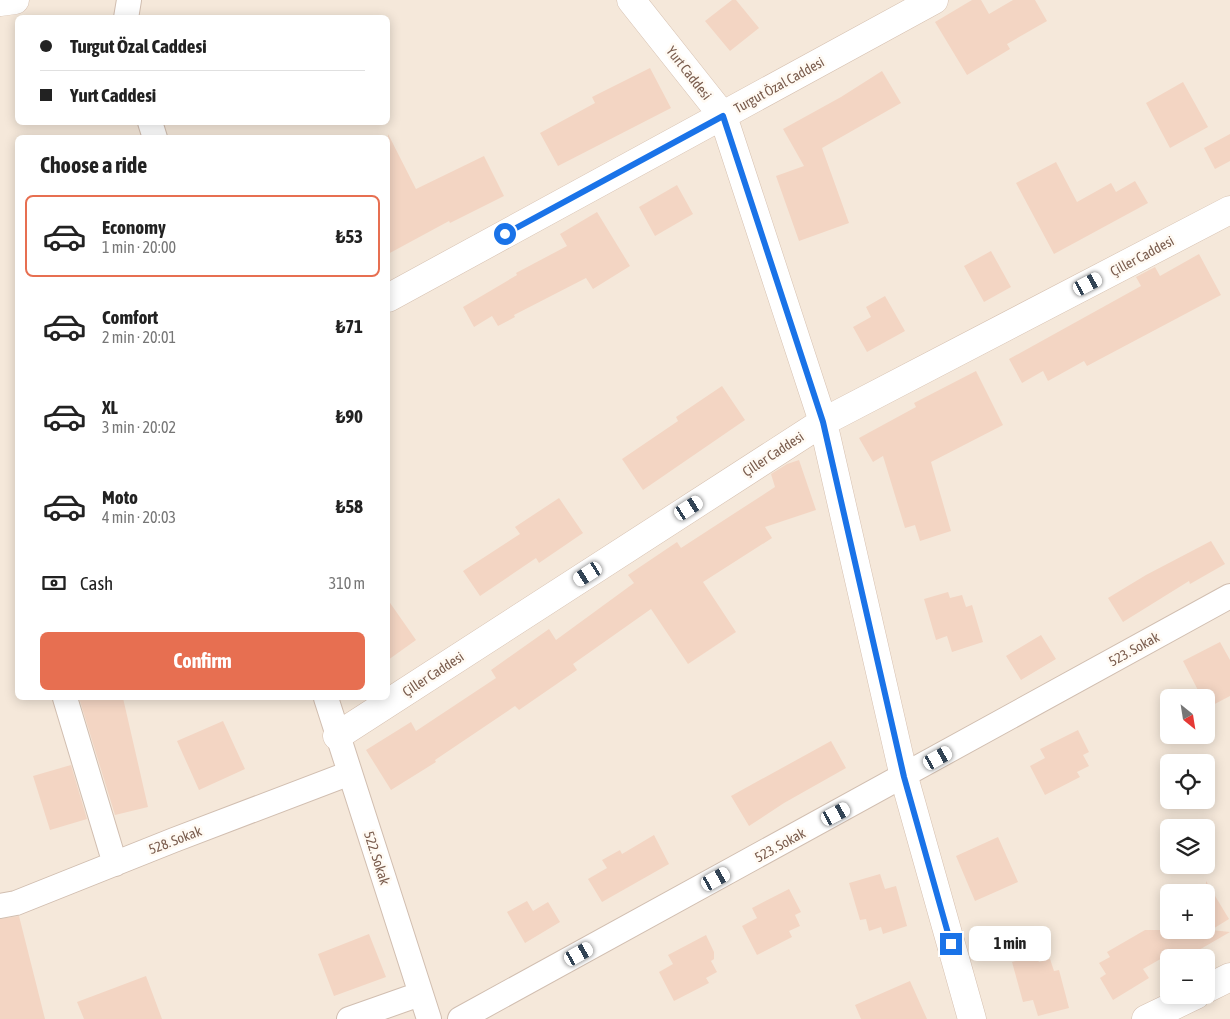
<!DOCTYPE html>
<meta charset="utf-8">
<style>
body{margin:0;font-family:"Asap Condensed",sans-serif;background:#f6f6f6;color:#222;height:100vh;display:flex;flex-direction:column;font-size:19px;white-space:nowrap}
*{box-sizing:border-box;margin:0}
p{font-size:16px;color:#767676}
.icon{flex:none;width:28px;height:28px;fill:none;stroke:currentColor;stroke-width:2;stroke-linecap:round;stroke-linejoin:round}
.map{position:relative;flex:1;overflow:hidden}
.sheet{position:absolute;left:15px;top:135px;width:375px;height:565px;display:flex;flex-direction:column;background:#fff;border-radius:8px;box-shadow:0 2px 12px #0003}
.sheet>*{flex:none}
.banner{position:absolute;left:15px;top:15px;width:375px;height:110px;border-radius:8px;box-shadow:0 2px 12px #0003;display:grid;align-content:center;height:110px;padding:0 25px;background:#fff}
.needle{width:32px;rotate:150deg}
.fabs{position:absolute;left:1160px;top:689px;display:grid;gap:10px}
.fabs a{display:grid;place-items:center;width:55px;height:55px;border-radius:8px;background:#fff;box-shadow:0 2px 12px #0003;font-size:25px}
.end{position:absolute;width:22px;height:22px;margin:-11px;border:6px solid #1a73e8;background:#fff;box-shadow:0 0 0 2px #fff}
.from{border-radius:50%}
.bubble{position:absolute;height:35px;border-radius:8px;background:#fff;box-shadow:0 2px 12px #0003;font-size:16px;font-weight:700;line-height:35px;text-align:center}
.car{position:absolute;width:15px;height:30px;margin:-15px -8px;border-radius:6px;box-shadow:0 0 4px 1px #0007;background:linear-gradient(#fff 24%,#345 0 40%,#fff 0 76%,#345 0 86%,#fff 0)}
.banner b{display:flex;align-items:center;gap:18px;height:48px;font-size:19px}
.banner b+b{border-top:1px solid #e0e0e0}
.banner i{width:12px;height:12px;background:#222}
ul{padding:0;list-style:none}
li{display:flex;align-items:center;gap:15px;height:82px;margin:0 10px 8px;padding:0 15px;border:2px solid transparent;border-radius:8px}
li div{flex:1}
li b{display:block;font-size:19px}
li em{font-style:normal;font-weight:700}
li.current{border-color:#e76f51}
li>.icon{width:45px;height:45px;stroke-width:1.5}
h2{padding:0 25px;font-size:22px;line-height:60px}
.pay{display:flex;align-items:center;gap:12px;height:55px;padding:0 25px;font-size:19px}
.pay p{margin-inline-start:auto}
.action{display:flex;gap:10px;margin-top:auto;padding:10px 25px}
.action a{flex:1;height:58px;border-radius:8px;background:#e76f51;color:#fff;font-size:20px;font-weight:700;line-height:58px;text-align:center}
.map>svg:first-child{display:block}
.residential{fill:#f5e8da;fill-rule:evenodd}
.building{fill:#f3d5c3}
.lines{fill:none;stroke-linecap:round;stroke-linejoin:round}
.street-casing{stroke:#d1beb0;stroke-width:26}
.secondary-casing{stroke:#d6c0b0;stroke-width:29}
.street{stroke:#fff;stroke-width:24}
.secondary{stroke:#fff;stroke-width:28}
.route{stroke:#1a73e8;stroke-width:6}
.labels{text-anchor:middle;dominant-baseline:central;stroke-width:5;stroke-linejoin:round;paint-order:stroke}
.street-label{font-size:14px;fill:#7a5c4d;stroke:#fffaf3}
</style>
<div class="map">
<svg width="1230" height="1019" viewBox="0 0 1230 1019">
<rect width="100%" height="100%" fill="#fdf6ec"/>
<path class="residential" d="M 0,0 L 1230,0 L 1230,1019 L 0,1019 ZM 18,18 L 388,18 L 388,122 L 18,122 ZM 18,138 L 388,138 L 388,698 L 18,698 ZM 1169,698 L 1206,698 L 1206,735 L 1169,735 ZM 1169,762 L 1206,762 L 1206,800 L 1169,800 ZM 1169,828 L 1206,828 L 1206,865 L 1169,865 ZM 1169,892 L 1206,892 L 1206,930 L 1169,930 ZM 1169,958 L 1206,958 L 1206,995 L 1169,995 Z"/>
<path class="building" d="M 732,0 L 736,0 L 759,28 L 730,51 L 705,21 Z
M 972,0 L 981,0 L 989,14 L 1013,0 L 1035,0 L 1047,21 L 1007,44 L 1010,49 L 967,75 L 935,22 Z
M 650,68 L 671,108 L 558,166 L 540,133 L 595,103 L 592,97 Z
M 882,71 L 901,103 L 822,148 L 849,223 L 799,241 L 776,176 L 804,166 L 783,129 L 841,97 Z
M 1183,82 L 1208,127 L 1170,148 L 1146,103 Z
M 388,134 L 416,189 L 484,156 L 504,196 L 450,223 L 449,221 L 388,254 Z
M 1230,134 L 1230,161 L 1215,169 L 1204,148 Z
M 1056,162 L 1077,202 L 1111,183 L 1116,192 L 1135,181 L 1148,203 L 1054,254 L 1016,183 Z
M 677,185 L 693,214 L 655,236 L 639,207 Z
M 597,212 L 630,266 L 593,289 L 586,278 L 514,315 L 515,317 L 498,326 L 492,316 L 474,327 L 463,307 L 517,275 L 516,273 L 567,246 L 560,234 Z
M 991,251 L 1011,287 L 984,302 L 964,266 Z
M 1199,254 L 1221,295 L 1087,366 L 1084,361 L 1048,381 L 1043,371 L 1022,383 L 1009,359 L 1141,286 L 1136,277 L 1155,267 L 1160,276 Z
M 885,296 L 905,331 L 867,352 L 853,327 L 871,317 L 866,307 Z
M 976,371 L 1003,425 L 931,462 L 951,531 L 920,541 L 915,525 L 905,528 L 883,456 L 873,462 L 859,438 L 916,407 L 914,403 Z
M 722,386 L 745,420 L 643,490 L 622,459 L 678,421 L 676,417 Z
M 799,460 L 816,510 L 765,527 L 772,538 L 703,582 L 736,632 L 688,664 L 651,609 L 573,664 L 577,670 L 519,710 L 515,706 L 435,760 L 436,762 L 391,790 L 366,750 L 411,722 L 416,731 L 496,678 L 491,670 L 549,629 L 556,640 L 634,583 L 628,575 L 677,542 L 681,548 L 775,487 L 771,474 L 787,464 Z
M 559,498 L 583,533 L 539,563 L 536,558 L 480,596 L 463,571 L 520,534 L 515,527 Z
M 1211,541 L 1225,564 L 1190,584 L 1189,581 L 1123,622 L 1108,598 L 1146,575 Z
M 948,592 L 950,598 L 962,595 L 966,607 L 972,605 L 983,642 L 952,652 L 947,636 L 936,640 L 924,599 Z
M 388,600 L 416,640 L 388,660 Z
M 1041,635 L 1056,659 L 1021,680 L 1006,656 Z
M 1220,642 L 1230,660 L 1230,696 L 1207,708 L 1206,698 L 1202,698 L 1183,661 Z
M 79,698 L 123,698 L 148,807 L 115,815 Z
M 223,721 L 245,769 L 199,790 L 177,741 Z
M 1078,730 L 1089,752 L 1083,755 L 1089,766 L 1077,772 L 1080,777 L 1045,795 L 1030,766 L 1045,758 L 1040,749 Z
M 831,741 L 846,768 L 784,803 L 749,826 L 731,796 Z
M 71,765 L 87,819 L 50,830 L 33,776 Z
M 654,835 L 669,864 L 602,902 L 588,879 L 607,868 L 602,860 L 620,850 L 622,854 Z
M 998,837 L 1018,882 L 975,901 L 956,856 Z
M 880,874 L 885,889 L 896,886 L 907,926 L 883,934 L 881,927 L 869,931 L 866,919 L 860,920 L 849,883 Z
M 1206,881 L 1229,919 L 1211,930 L 1230,932 L 1185,958 L 1178,949 L 1143,969 L 1149,978 L 1113,1000 L 1100,978 L 1106,974 L 1099,963 L 1110,957 L 1107,952 L 1145,930 L 1206,930 Z
M 789,889 L 801,912 L 795,915 L 800,926 L 789,931 L 792,937 L 757,955 L 742,926 L 757,918 L 752,908 Z
M 527,901 L 533,911 L 548,902 L 560,922 L 525,943 L 507,912 Z
M 19,916 L 45,1019 L 0,1019 L 0,919 Z
M 369,934 L 386,977 L 334,996 L 318,954 Z
M 706,935 L 714,952 L 714,959 L 711,961 L 717,972 L 706,978 L 709,983 L 674,1001 L 659,972 L 673,964 L 668,955 Z
M 1036,956 L 1039,962 L 1050,959 L 1054,971 L 1059,970 L 1069,1008 L 1038,1016 L 1033,1000 L 1023,1002 L 1012,962 Z
M 146,976 L 162,1019 L 84,1019 L 77,1002 Z
M 910,981 L 927,1019 L 861,1019 L 855,1005 Z"/>
<g class="lines">
<g class="street-casing">
<path id="street" d="M 126,18 L 129,0
M 150,122 L 155,138
M 65,698 L 115,864
M 326,698 L 429,1019
M 0,906 L 16,903 L 174,840 L 350,773
M 349,1019 L 420,994
M 460,1019 L 1230,596"/>
</g>
<g class="secondary-casing">
<path id="secondary" d="M 631,0 L 723,116 L 823,422 L 904,777 L 972,1019
M 0,2 L 15,0
M 388,298 L 934,0
M 337,736 L 823,422 L 1230,210
M 1206,989 L 1230,977
M 1146,1019 L 1196,995"/>
</g>
<use href="#street" class="street"/>
<use href="#secondary" class="secondary"/>
</g>
<g class="lines">
<path class="route" d="M 505,234 L 723,116 L 823,422 L 904,777 L 951,944"/>
</g>
<g class="labels">
<g class="street-label">
<text transform="translate(689 73) rotate(52)">Yurt Caddesi</text>
<text transform="translate(779 85) rotate(-29)">Turgut Özal Caddesi</text>
<text transform="translate(1142 256) rotate(-28)">Çiller Caddesi</text>
<text transform="translate(773 454) rotate(-33)">Çiller Caddesi</text>
<text transform="translate(1134 649) rotate(-29)">523. Sokak</text>
<text transform="translate(433 674) rotate(-33)">Çiller Caddesi</text>
<text transform="translate(175 840) rotate(-21)">528. Sokak</text>
<text transform="translate(780 845) rotate(-29)">523. Sokak</text>
<text transform="translate(377 858) rotate(72)">522. Sokak</text>
</g>
</g>
</svg>
<div class="fabs">
<a><svg class="needle" viewBox="-14 -14 28 28"><path d="M0-13l5 13h-10z" fill="#e53935"/><path d="M0 13l5-13h-10z" fill="#767676"/></svg></a>
<a><svg class="icon" aria-label="locate" viewBox="0 0 24 24"><circle cx="12" cy="12" r="6"/><path d="M12 2v4M12 18v4M2 12h4M18 12h4"/></svg></a>
<a><svg class="icon" aria-label="layers" viewBox="0 0 24 24"><path d="M12 4l9 5-9 5-9-5zM3 14l9 5 9-5"/></svg></a>
<a>+</a>
<a>−</a>
</div>
<i class="end from" style="left:505px;top:234px"></i>
<i class="end" style="left:951px;top:944px"></i>
<div class="bubble" style="left:969px;top:926px;width:82px">1 min</div>
<i class="car" style="left:1088px;top:284px;rotate:62deg"></i>
<i class="car" style="left:689px;top:508px;rotate:57deg"></i>
<i class="car" style="left:588px;top:574px;rotate:237deg"></i>
<i class="car" style="left:938px;top:758px;rotate:61deg"></i>
<i class="car" style="left:836px;top:814px;rotate:62deg"></i>
<i class="car" style="left:716px;top:879px;rotate:61deg"></i>
<i class="car" style="left:579px;top:954px;rotate:61deg"></i>
<div class="banner">
<b><i class="from"></i>Turgut Özal Caddesi</b>
<b><i></i>Yurt Caddesi</b>
</div>
<section class="sheet">
<h2>Choose a ride</h2>
<ul>
<li class="current"><svg class="icon" aria-label="car" viewBox="0 0 24 24"><path d="M5 17H2v-5l4-1 3-4h7l3 4 3 1v5h-3M9 17h6M6 11h13"/><circle cx="7" cy="17" r="2"/><circle cx="17" cy="17" r="2"/></svg><div><b>Economy</b><p>1 min · 20:00</p></div><em>₺53</em></li>
<li><svg class="icon" aria-label="car" viewBox="0 0 24 24"><path d="M5 17H2v-5l4-1 3-4h7l3 4 3 1v5h-3M9 17h6M6 11h13"/><circle cx="7" cy="17" r="2"/><circle cx="17" cy="17" r="2"/></svg><div><b>Comfort</b><p>2 min · 20:01</p></div><em>₺71</em></li>
<li><svg class="icon" aria-label="car" viewBox="0 0 24 24"><path d="M5 17H2v-5l4-1 3-4h7l3 4 3 1v5h-3M9 17h6M6 11h13"/><circle cx="7" cy="17" r="2"/><circle cx="17" cy="17" r="2"/></svg><div><b>XL</b><p>3 min · 20:02</p></div><em>₺90</em></li>
<li><svg class="icon" aria-label="car" viewBox="0 0 24 24"><path d="M5 17H2v-5l4-1 3-4h7l3 4 3 1v5h-3M9 17h6M6 11h13"/><circle cx="7" cy="17" r="2"/><circle cx="17" cy="17" r="2"/></svg><div><b>Moto</b><p>4 min · 20:03</p></div><em>₺58</em></li>
</ul>
<div class="pay"><svg class="icon" aria-label="cash" viewBox="0 0 24 24"><path d="M3 7h18v10H3z"/><circle cx="12" cy="12" r="2"/></svg>Cash<p>310 m</p></div>
<div class="action"><a>Confirm</a></div>
</section>
</div>
